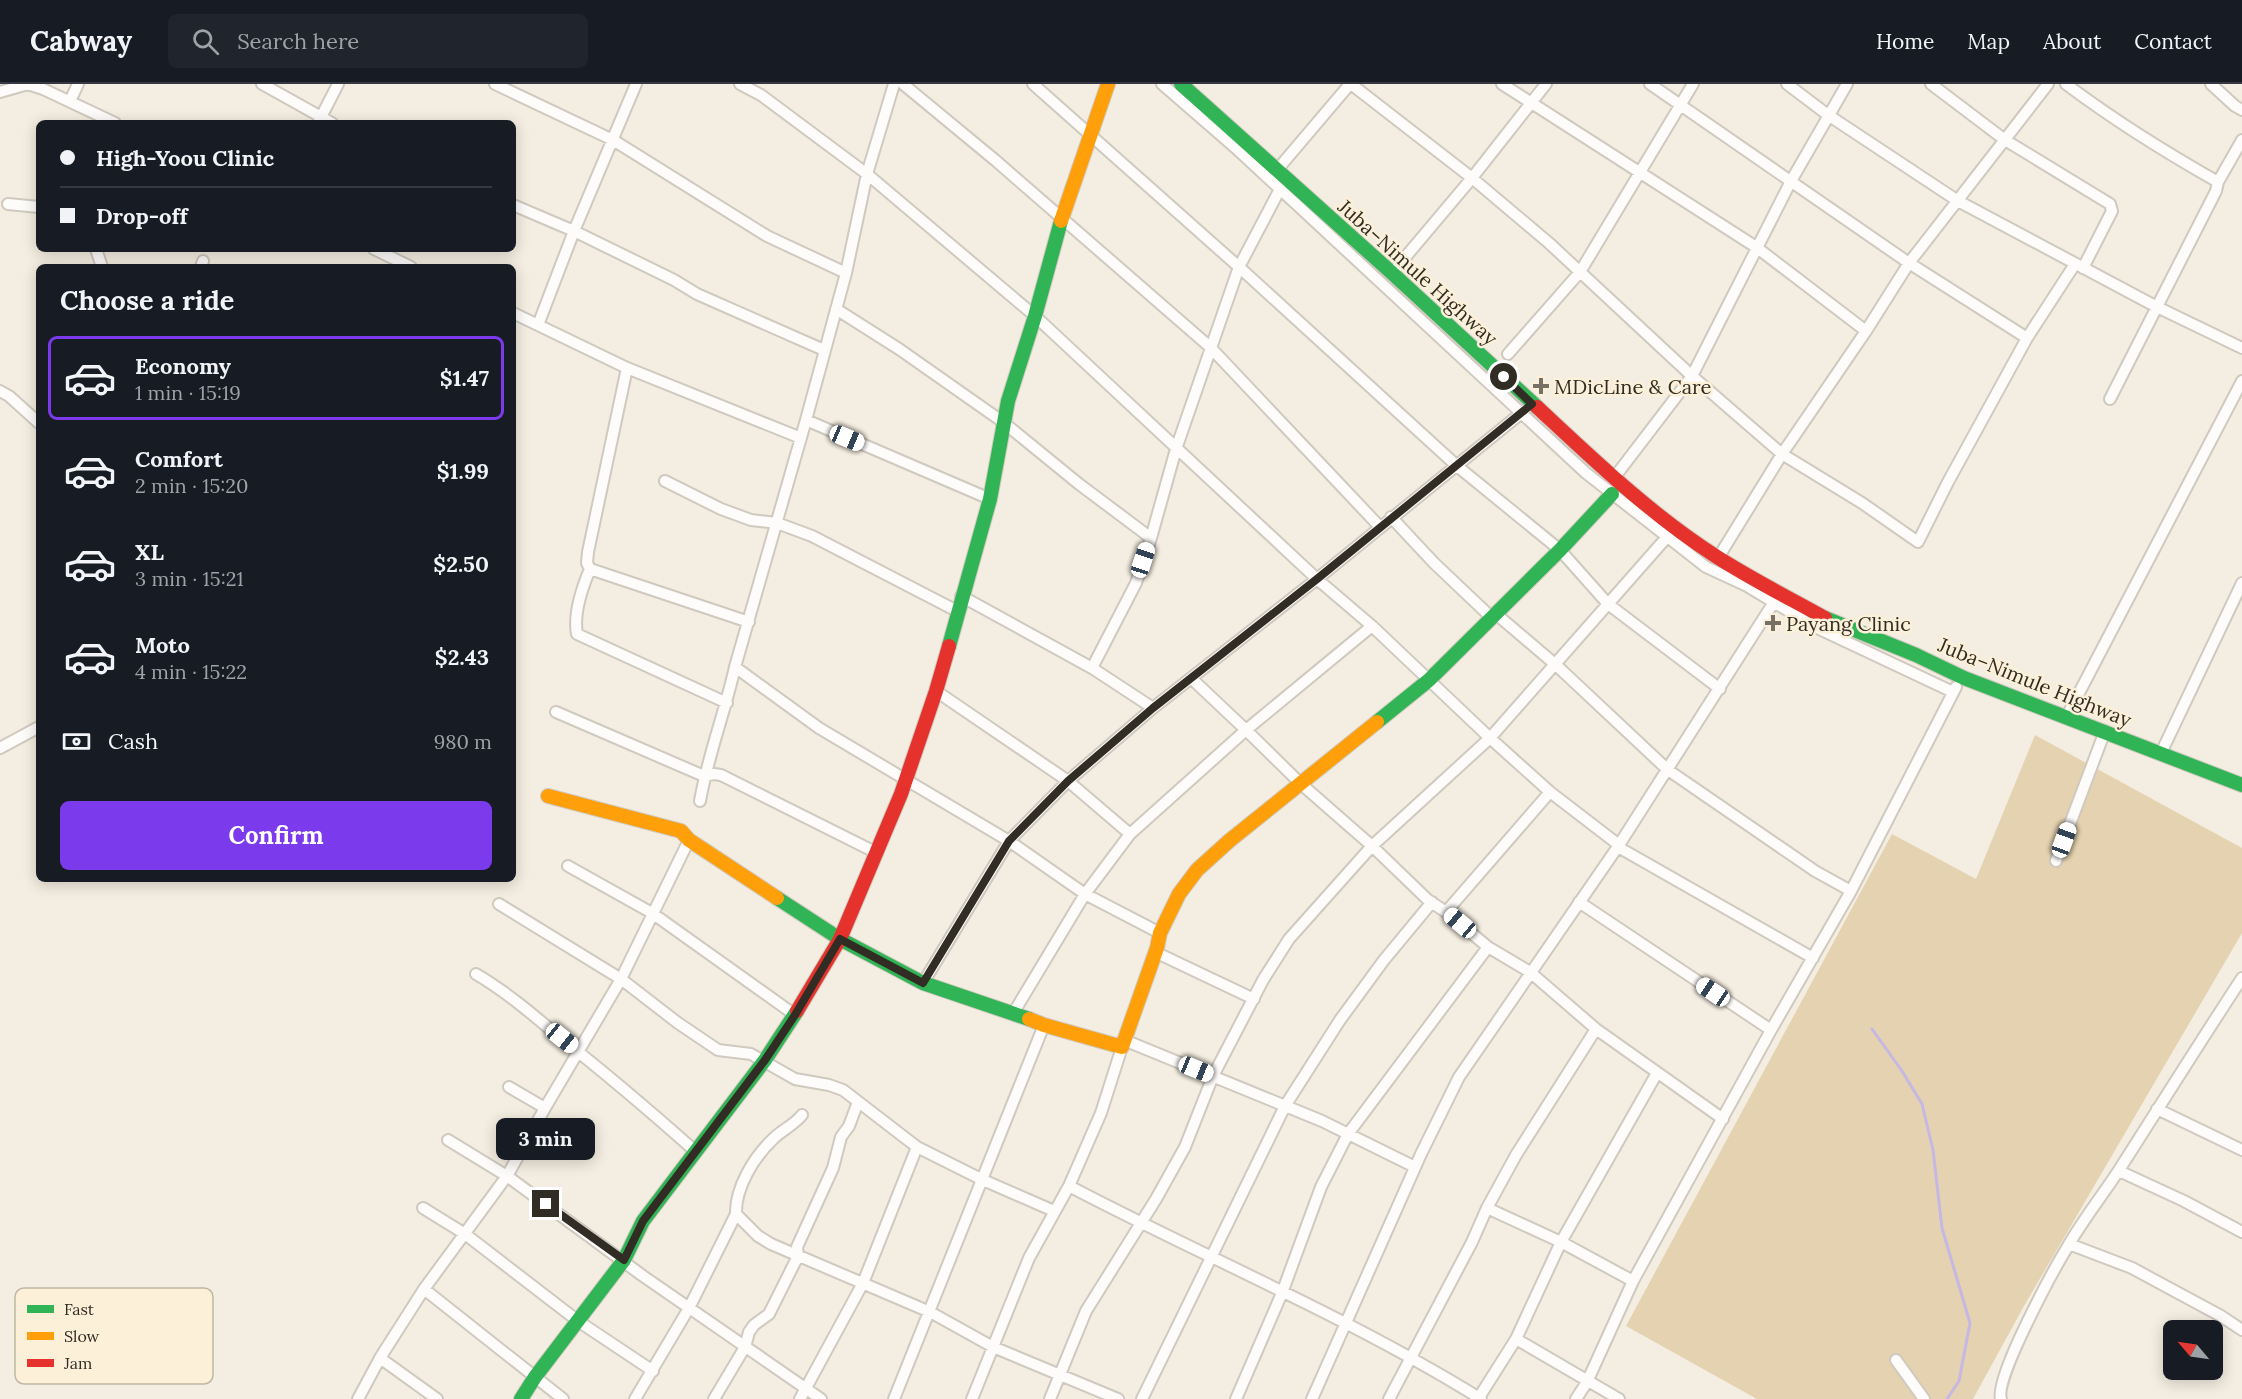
<!DOCTYPE html>
<meta charset="utf-8">
<style>
body{margin:0;font-family:Lora,serif;background:#20242c;color:#f1f3f6;height:100vh;display:flex;flex-direction:column;font-size:22px;white-space:nowrap}
*{box-sizing:border-box;margin:0}
p{font-size:20px;color:#9ea1a6}
.icon{flex:none;width:33px;height:33px;fill:none;stroke:currentColor;stroke-width:2;stroke-linecap:round;stroke-linejoin:round}
.map{position:relative;flex:1;overflow:hidden}
.details{position:absolute;left:36px;top:180px;width:480px;height:618px;display:flex;flex-direction:column;background:#171b24;border-radius:9px;box-shadow:0 3px 15px #0003}
.details>*{flex:none}
.top-card{position:absolute;left:36px;top:36px;width:480px;height:132px;border-radius:9px;box-shadow:0 3px 15px #0003;display:grid;align-content:center;height:132px;padding:0 24px;background:#171b24}
.needle{width:39px;rotate:299deg}
.controls{position:absolute;left:2163px;top:1236px;display:grid;gap:12px}
.controls a{display:grid;place-items:center;width:60px;height:60px;border-radius:9px;background:#171b24;box-shadow:0 3px 15px #0003;font-size:30px}
.end{position:absolute;width:27px;height:27px;margin:-14px;border:8px solid #322d24;background:#fff;box-shadow:0 0 0 3px #fff}
.from{border-radius:50%}
.bubble{position:absolute;height:42px;border-radius:9px;background:#171b24;box-shadow:0 3px 15px #0003;font-size:20px;font-weight:800;line-height:42px;text-align:center}
.car{position:absolute;width:18px;height:36px;margin:-18px -9px;border-radius:8px;box-shadow:0 0 4px 2px #0007;background:linear-gradient(#fff 24%,#345 0 40%,#fff 0 76%,#345 0 86%,#fff 0)}
.top-card b{display:flex;align-items:center;gap:21px;height:57px;font-size:22px}
.top-card b+b{border-top:2px solid #363941}
.top-card i{width:15px;height:15px;background:#f1f3f6}
ul{padding:0;list-style:none}
li{display:flex;align-items:center;gap:18px;height:84px;margin:0 12px 9px;padding:0 12px;border:3px solid transparent;border-radius:9px}
li div{flex:1}
li b{display:block;font-size:22px}
li em{font-style:normal;font-weight:800}
li.current{border-color:#7c3aed}
li>.icon{width:54px;height:54px;stroke-width:1.5}
h2{padding:0 24px;font-size:27px;line-height:72px}
.pay{display:flex;align-items:center;gap:15px;height:66px;padding:0 24px;font-size:22px}
.pay p{margin-inline-start:auto}
.action{display:flex;gap:12px;margin-top:auto;padding:12px 24px}
.action a{flex:1;height:69px;border-radius:9px;background:#7c3aed;color:#fff;font-size:24px;font-weight:800;line-height:69px;text-align:center}
header{display:flex;align-items:center;gap:36px;box-sizing:border-box;height:84px;padding:0 30px;background:#171b24;border-bottom:2px solid #363941}
header strong{font-size:28px}
nav{display:flex;gap:33px;margin-inline-start:auto;font-size:21px}
.search{width:420px;height:54px;background:#20242c;display:flex;align-items:center;gap:15px;box-sizing:border-box;padding:0 21px;border-radius:9px;color:#9ea1a6;font-size:22px}
.map>svg:first-child{display:block}
.green{fill:#e5d2b0}
.lines{fill:none;stroke-linecap:round;stroke-linejoin:round}
.stream{stroke:#c6b7e3;stroke-width:3}
.street-casing{stroke:#cfc9bf;stroke-width:14}
.fast-casing{stroke:#cfc9bf;stroke-width:16}
.slow-casing{stroke:#cfc9bf;stroke-width:16}
.jam-casing{stroke:#cfc9bf;stroke-width:16}
.street{stroke:#fdfcfa;stroke-width:10}
.fast{stroke:#30b455;stroke-width:14}
.slow{stroke:#ff9f0a;stroke-width:14}
.jam{stroke:#e5322d;stroke-width:14}
.route{stroke:#322d24;stroke-width:8}
.poi-dot{fill:#767066;stroke:#fcf0d9;stroke-width:2}
.labels{text-anchor:middle;dominant-baseline:central;stroke-width:5;stroke-linejoin:round;paint-order:stroke}
.street-label{font-size:20px;fill:#322d24;stroke:#fcf0d9}
.poi-label{font-size:20px;fill:#322d24;stroke:#fcf0d9;text-anchor:start}
.key{fill:#fcf0d9;stroke:#bfb6a3;stroke-width:1.5}
.key-label{font-size:16px;fill:#322d24}
</style>
<header>
<strong>Cabway</strong>
<div class="search"><svg class="icon" aria-label="search" viewBox="0 0 24 24"><circle cx="10" cy="10" r="6"/><path d="M15 15l6 6"/></svg>Search here</div>
<nav><a>Home</a><a>Map</a><a>About</a><a>Contact</a></nav>
</header>
<div class="map">
<svg width="2242" height="1315" viewBox="0 0 2242 1315">
<rect width="100%" height="100%" fill="#f4ede1"/>
<path class="green" d="M 2035,651 L 2242,764 L 2242,849 L 2024,1222 L 1973,1315 L 1757,1315 L 1626,1242 L 1892,750 L 1976,795 Z"/>
<g class="lines">
<path class="stream" d="M 1872,945 L 1902,987 L 1922,1020 L 1933,1066 L 1942,1144 L 1970,1239 L 1959,1297 L 1947,1315"/>
<g class="street-casing">
<path id="street" d="M 262,0 L 332,39
M 495,0 L 613,56 L 767,152 L 846,189
M 740,0 L 761,11 L 867,90 L 1035,232 L 1317,495 L 1372,542 L 1490,654 L 1550,708 L 1619,761
M 903,0 L 995,76 L 1210,263 L 1380,443
M 1033,0 L 1239,183 L 1457,382 L 1560,466 L 1608,520 L 1720,605
M 1162,0 L 1238,66 L 1586,389 L 1706,483 L 1747,502 L 1815,543 L 1953,608
M 1351,0 L 1472,94 L 1549,159 L 1692,292 L 1782,370 L 1862,419 L 1918,458
M 1502,0 L 1756,163 L 1866,247
M 1650,0 L 1909,179 L 2027,254
M 1787,0 L 1828,31 L 1958,117 L 2157,223 L 2242,264
M 1931,0 L 2005,56 L 2110,120 L 2112,127 L 2083,184
M 2066,0 C 2115,37 2165,68 2218,98
M 2211,0 L 2235,22 L 2242,26
M 0,8 L 28,0 L 43,5 L 115,39
M 70,17 L 78,0
M 318,39 L 338,0
M 1277,86 L 1350,0
M 8,120 L 39,123
M 513,121 L 574,147 L 674,196 L 697,210 L 824,266
M 96,165 L 102,183
M 374,165 L 411,183
M 201,183 L 203,177
M 1392,189 L 1472,94 L 1546,0
M 836,225 L 899,265 L 1003,338 L 1079,400 L 1151,454 L 1176,365 L 1239,183 L 1280,105
M 513,229 L 627,284 L 801,354
M 538,241 L 574,147 L 636,0
M 1508,270 L 1580,188 L 1693,0
M 627,284 L 588,468 L 587,479 L 590,485 L 749,538
M 0,307 L 9,312 L 39,339
M 2110,315 L 2216,107 L 2218,98 L 2242,56
M 806,336 L 990,415
M 1614,394 L 1692,292 L 1791,97 L 1847,0
M 665,397 L 721,425 L 751,436 L 777,439 L 812,452 L 957,527
M 1391,433 L 1434,479 L 1492,534
M 1919,456 L 1948,398 L 2027,254 L 2075,180
M 1718,474 L 1782,370 L 1866,247 L 1909,179 L 2048,0
M 590,485 C 582,504 573,529 577,550 L 727,619
M 961,512 L 1092,584 L 1153,624
M 1496,530 L 1556,581 L 1668,686 L 1815,787 L 1851,807
M 735,583 L 819,644 L 1009,757 L 1085,810 L 1160,849
M 1092,584 L 1136,499 L 1151,454
M 1192,595 L 1246,646 L 1300,699 L 1372,762 L 1428,816 L 1446,828 L 1488,863 L 1530,888 L 1596,945 L 1723,1035
M 936,607 L 1068,697 L 1130,750 L 1246,646 L 1372,542
M 556,628 L 704,692 L 714,690 L 721,691 L 877,769
M 2067,632 L 2242,297
M 0,664 L 39,643
M 2161,669 L 2242,499
M 700,717 C 708,671 725,628 735,583 L 806,336 L 846,189 L 867,90 L 894,0
M 1618,763 L 1813,874
M 2056,777 L 2105,647
M 568,782 L 652,829 L 795,931
M 1579,818 L 1771,946
M 499,820 L 621,895 L 678,939 L 718,966 L 751,970 L 795,995 L 829,1001 L 843,1006 L 917,1063 L 983,1096 L 1054,1127
M 1446,828 L 1550,708
M 1155,868 L 1254,915
M 476,890 C 505,907 531,929 557,951 C 604,988 650,1027 695,1067
M 923,899 L 1009,757 L 1068,697 L 1153,624 L 1317,495 L 1525,326
M 1014,928 L 1085,810 L 1130,750
M 1124,956 L 1322,1037 L 1415,1083
M 1122,963 L 1101,1029 L 1069,1102 C 1206,1174 1349,1233 1481,1315
M 509,1003 L 545,1024
M 2157,1025 L 2242,1066
M 802,1031 C 794,1041 782,1046 773,1055 C 754,1073 735,1104 736,1130 L 758,1152 L 771,1160 L 930,1228 L 993,1263 L 1118,1315
M 448,1056 L 507,1092 L 643,1192 L 821,1315
M 2119,1087 L 2184,1117 L 2242,1148
M 423,1124 L 465,1150 L 578,1237 L 653,1287
M 1487,1124 L 1561,1158 L 1633,1197
M 2069,1160 L 2132,1184 L 2221,1232 L 2242,1246
M 424,1205 L 563,1315
M 1516,1255 L 1619,1315
M 380,1274 L 437,1315
M 1896,1276 L 1924,1315
M 358,1315 L 380,1274 L 424,1205 L 507,1092 L 545,1024 L 621,895 L 689,756
M 635,1315 L 689,1224 L 736,1130
M 714,1315 L 745,1263 L 749,1248 L 754,1241 L 769,1230 L 798,1172 L 797,1163 L 833,1084 L 841,1053 L 849,1042 L 858,1018
M 800,1315 L 863,1199 L 917,1063
M 894,1315 L 1044,941
M 972,1315 L 1029,1174 L 1069,1102
M 1050,1315 L 1086,1227 L 1156,1115 L 1185,1063 L 1213,992 L 1263,896 L 1289,855 L 1372,762 L 1490,654 L 1667,453
M 1142,1315 L 1285,1022 L 1340,936 L 1384,876 L 1432,818
M 1236,1315 L 1282,1209 L 1321,1103 L 1348,1050 L 1488,863
M 1312,1315 L 1421,1070 L 1459,993 L 1619,761 L 1774,518
M 1389,1315 L 1472,1158 L 1487,1124 L 1516,1071 L 1596,945
M 1478,1315 L 1516,1255 L 1561,1158 L 1657,989
M 1576,1315 L 1587,1298 L 1633,1197 L 1771,946 L 1851,807 L 1956,603
M 2001,1315 C 1994,1295 2054,1185 2068,1162 C 2083,1136 2102,1112 2119,1086 C 2160,1022 2200,958 2242,894"/>
</g>
<g class="fast-casing">
<path id="fast" d="M 1181,0 L 1392,189 L 1537,323
M 1825,534 L 1916,571 L 1964,594 L 2242,701
M 949,562 L 990,415 L 1008,317 L 1035,232 L 1061,137
M 1377,638 L 1429,596 L 1560,466 L 1612,410
M 777,814 L 840,855 L 923,899 L 1029,935
M 521,1315 L 535,1293 L 624,1176 L 643,1137 L 765,976 L 797,927"/>
</g>
<g class="slow-casing">
<path id="slow" d="M 1061,137 L 1108,0
M 548,712 L 681,747 L 689,756 L 777,814
M 1029,935 L 1044,941 L 1122,963 L 1157,864 L 1160,849 L 1179,810 L 1197,786 L 1229,757 L 1377,638"/>
</g>
<g class="jam-casing">
<path id="jam" d="M 1537,323 C 1594,376 1651,431 1717,473 C 1751,495 1789,514 1825,534
M 797,927 L 840,855 L 901,710 L 936,607 L 949,562"/>
</g>
<use href="#street" class="street"/>
<use href="#fast" class="fast"/>
<use href="#slow" class="slow"/>
<use href="#jam" class="jam"/>
</g>
<g class="lines">
<path class="route" d="M 546,1120 L 624,1176 L 643,1137 L 765,976 L 795,931 L 840,855 L 923,899 L 1009,757 L 1068,697 L 1153,624 L 1317,495 L 1532,320 L 1504,293"/>
</g>
<g class="poi-dot">
<path d="M1538 293h6v6h6v6h-6v6h-6v-6h-6v-6h6z"/>
<path d="M1770 530h6v6h6v6h-6v6h-6v-6h-6v-6h6z"/>
</g>
<g class="labels">
<g class="street-label">
<text transform="translate(1418 188) rotate(42)">Juba–Nimule Highway</text>
<text transform="translate(2035 598) rotate(22)">Juba–Nimule Highway</text>
</g>
<g class="poi-label">
<text x="1554" y="302">MDicLine &amp; Care</text>
<text x="1786" y="539">Payang Clinic</text>
</g>
</g>
<rect x="15" y="1204" width="198" height="96" rx="9" class="key"/>
<rect x="27" y="1221" width="27" height="8" fill="#30b455"/>
<rect x="27" y="1248" width="27" height="8" fill="#ff9f0a"/>
<rect x="27" y="1275" width="27" height="8" fill="#e5322d"/>
<g class="key-label">
<text x="64" y="1231">Fast</text>
<text x="64" y="1258">Slow</text>
<text x="64" y="1285">Jam</text>
</g>
</svg>
<div class="controls">
<a><svg class="needle" viewBox="-14 -14 28 28"><path d="M0-13l5 13h-10z" fill="#e53935"/><path d="M0 13l5-13h-10z" fill="#9ea1a6"/></svg></a>
</div>
<i class="end from" style="left:1504px;top:293px"></i>
<i class="end" style="left:546px;top:1120px"></i>
<div class="bubble" style="left:496px;top:1034px;width:99px">3 min</div>
<i class="car" style="left:847px;top:354px;rotate:113deg"></i>
<i class="car" style="left:1143px;top:476px;rotate:18deg"></i>
<i class="car" style="left:2064px;top:756px;rotate:20deg"></i>
<i class="car" style="left:1460px;top:839px;rotate:310deg"></i>
<i class="car" style="left:1713px;top:908px;rotate:304deg"></i>
<i class="car" style="left:562px;top:954px;rotate:129deg"></i>
<i class="car" style="left:1196px;top:985px;rotate:112deg"></i>
<div class="top-card">
<b><i class="from"></i>High-Yoou Clinic</b>
<b><i></i>Drop-off</b>
</div>
<section class="details">
<h2>Choose a ride</h2>
<ul>
<li class="current"><svg class="icon" aria-label="car" viewBox="0 0 24 24"><path d="M5 17H2v-5l4-1 3-4h7l3 4 3 1v5h-3M9 17h6M6 11h13"/><circle cx="7" cy="17" r="2"/><circle cx="17" cy="17" r="2"/></svg><div><b>Economy</b><p>1 min · 15:19</p></div><em>$1.47</em></li>
<li><svg class="icon" aria-label="car" viewBox="0 0 24 24"><path d="M5 17H2v-5l4-1 3-4h7l3 4 3 1v5h-3M9 17h6M6 11h13"/><circle cx="7" cy="17" r="2"/><circle cx="17" cy="17" r="2"/></svg><div><b>Comfort</b><p>2 min · 15:20</p></div><em>$1.99</em></li>
<li><svg class="icon" aria-label="car" viewBox="0 0 24 24"><path d="M5 17H2v-5l4-1 3-4h7l3 4 3 1v5h-3M9 17h6M6 11h13"/><circle cx="7" cy="17" r="2"/><circle cx="17" cy="17" r="2"/></svg><div><b>XL</b><p>3 min · 15:21</p></div><em>$2.50</em></li>
<li><svg class="icon" aria-label="car" viewBox="0 0 24 24"><path d="M5 17H2v-5l4-1 3-4h7l3 4 3 1v5h-3M9 17h6M6 11h13"/><circle cx="7" cy="17" r="2"/><circle cx="17" cy="17" r="2"/></svg><div><b>Moto</b><p>4 min · 15:22</p></div><em>$2.43</em></li>
</ul>
<div class="pay"><svg class="icon" aria-label="cash" viewBox="0 0 24 24"><path d="M3 7h18v10H3z"/><circle cx="12" cy="12" r="2"/></svg>Cash<p>980 m</p></div>
<div class="action"><a>Confirm</a></div>
</section>
</div>
